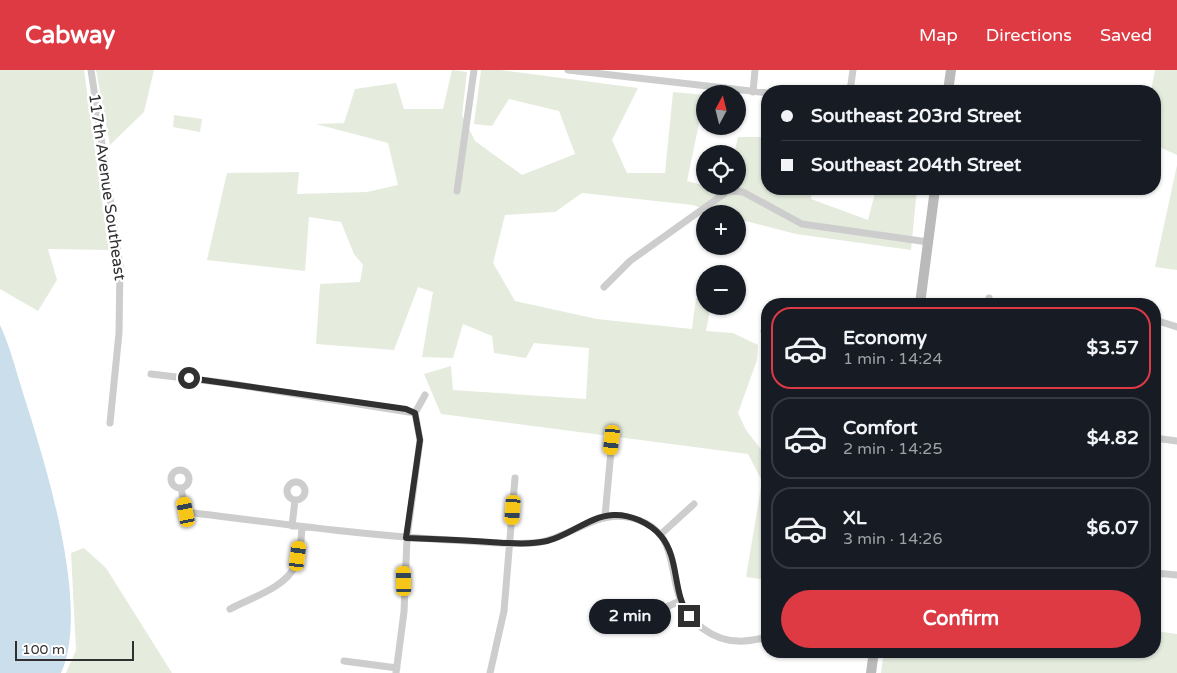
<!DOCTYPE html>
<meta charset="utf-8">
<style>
body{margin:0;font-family:"Varela Round",sans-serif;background:#20242c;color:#f1f3f6;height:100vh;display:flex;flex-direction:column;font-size:19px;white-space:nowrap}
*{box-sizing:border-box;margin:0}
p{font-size:16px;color:#9ea1a6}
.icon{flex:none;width:28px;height:28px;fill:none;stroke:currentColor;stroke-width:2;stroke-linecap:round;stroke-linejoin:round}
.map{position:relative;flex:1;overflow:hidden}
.side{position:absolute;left:761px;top:228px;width:400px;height:360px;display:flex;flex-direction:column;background:#171b24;border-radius:20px;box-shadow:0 1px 4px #0004}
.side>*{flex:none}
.guide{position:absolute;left:761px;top:15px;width:400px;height:110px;border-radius:20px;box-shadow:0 1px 4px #0004;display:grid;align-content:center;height:110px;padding:0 20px;background:#171b24}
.needle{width:32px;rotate:7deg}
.tools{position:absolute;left:696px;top:15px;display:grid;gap:10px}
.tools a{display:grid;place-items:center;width:50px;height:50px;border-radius:50%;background:#171b24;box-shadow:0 1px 4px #0004;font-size:25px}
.scale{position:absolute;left:15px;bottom:12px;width:119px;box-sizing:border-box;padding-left:5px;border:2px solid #303030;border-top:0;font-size:14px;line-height:18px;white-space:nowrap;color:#303030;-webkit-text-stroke:4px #fff;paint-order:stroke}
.end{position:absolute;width:22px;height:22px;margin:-11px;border:6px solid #303030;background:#fff;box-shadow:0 0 0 2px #fff}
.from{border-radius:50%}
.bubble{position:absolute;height:35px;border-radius:18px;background:#171b24;box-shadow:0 1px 4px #0004;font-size:16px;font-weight:700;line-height:35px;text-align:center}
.car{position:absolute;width:15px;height:30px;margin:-15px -8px;border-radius:6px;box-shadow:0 0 4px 1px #0007;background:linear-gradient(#f5c518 24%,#345 0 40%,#f5c518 0 76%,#345 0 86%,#f5c518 0)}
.guide b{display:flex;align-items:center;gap:18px;height:48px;font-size:19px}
.guide b+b{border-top:1px solid #363941}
.guide i{width:12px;height:12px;background:#f1f3f6}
ul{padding:9px 0 0;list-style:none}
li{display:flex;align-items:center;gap:15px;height:82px;margin:0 10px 8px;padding:0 10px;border:2px solid #363941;border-radius:20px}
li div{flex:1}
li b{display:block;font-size:19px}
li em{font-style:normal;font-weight:700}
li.current{border-color:#de3a44}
li>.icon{width:45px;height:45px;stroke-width:1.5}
.button{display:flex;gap:10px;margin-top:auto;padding:10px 20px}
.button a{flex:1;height:58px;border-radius:30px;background:#de3a44;color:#fff;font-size:20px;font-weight:700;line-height:58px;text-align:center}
header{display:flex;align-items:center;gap:30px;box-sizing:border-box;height:70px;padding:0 25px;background:#de3a44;color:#fff}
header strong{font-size:24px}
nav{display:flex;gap:28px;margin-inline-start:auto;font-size:18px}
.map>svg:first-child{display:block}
.green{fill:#e5ecde}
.water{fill:#cbdeeb}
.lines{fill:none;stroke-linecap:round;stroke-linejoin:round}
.street{stroke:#cdcdcd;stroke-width:7}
.secondary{stroke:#bababa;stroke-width:10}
.route{stroke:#303030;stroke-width:6}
.labels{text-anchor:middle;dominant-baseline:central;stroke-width:5;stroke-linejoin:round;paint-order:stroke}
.street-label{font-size:16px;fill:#303030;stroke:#fff}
</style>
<header>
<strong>Cabway</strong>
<nav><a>Map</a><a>Directions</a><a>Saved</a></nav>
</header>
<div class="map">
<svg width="1177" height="603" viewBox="0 0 1177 603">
<rect width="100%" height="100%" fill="#fff"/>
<path class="green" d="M 0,0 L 84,0 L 109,180 L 48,179 L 57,210 L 38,241 L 0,219 Z
M 96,0 L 154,0 L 144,42 L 110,75 Z
M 452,0 L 467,2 L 462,45 L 475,71 L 522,105 L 575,84 L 559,41 L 509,29 L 492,56 L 474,54 L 481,0 L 500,0 L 638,18 L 612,70 L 627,103 L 665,103 L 673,22 L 705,25 L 687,111 L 710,117 L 738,116 L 738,84 L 734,84 L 738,67 L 767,67 L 768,119 L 812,119 L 811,129 L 868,150 L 876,119 L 917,119 L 911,180 L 796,164 L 738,149 L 738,144 L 720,144 L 693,135 L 582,123 L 555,142 L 505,145 L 493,193 L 515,231 L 597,249 L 692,259 L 696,228 L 705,230 L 705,236 L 711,236 L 706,261 L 733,263 L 758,275 L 757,290 L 738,343 L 746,360 L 767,387 L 767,510 L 746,507 L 762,411 L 748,384 L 441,344 L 424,304 L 451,296 L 453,320 L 586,329 L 589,278 L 534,273 L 526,288 L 494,283 L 492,266 L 463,254 L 453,288 L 422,287 L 433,222 L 418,217 L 394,280 L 316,274 L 320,214 L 360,212 L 363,195 L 354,184 L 341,152 L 309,147 L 305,201 L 207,190 L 227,103 L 299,102 L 297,124 L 367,122 L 398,115 L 388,73 L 316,54 L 344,53 L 355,19 L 396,13 L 404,39 L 443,39 Z
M 1155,0 L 1177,0 L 1177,85 L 1155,75 L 1155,21 L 1151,21 Z
M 174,45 L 202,49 L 200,62 L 173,57 Z
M 1177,95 L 1177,200 L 1155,197 Z
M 84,478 L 106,498 L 172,603 L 66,603 L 76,580 L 71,483 Z
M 1155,561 L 1177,564 L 1177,603 L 881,603 L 884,581 L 1155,581 Z"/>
<path class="water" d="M 0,255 C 10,276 16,301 23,323 C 45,392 91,537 61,603 L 0,603 Z"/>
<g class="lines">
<path class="street" d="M 91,0 L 120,196 L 119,263 L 110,353
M 568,0 L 768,23
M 850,21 L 853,0
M 753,22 L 755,0
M 457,121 L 474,0
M 604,217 L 630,191 L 728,121 L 743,122 L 802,154 L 928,172
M 988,234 L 989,228
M 1155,250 L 1177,257
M 764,261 L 768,262
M 151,304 L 226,313 L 415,343
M 1155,368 L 1177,371
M171 409a9 9 0 1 1 18 0a9 9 0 1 1-18 0Z
M287 421a9 9 0 1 1 18 0a9 9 0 1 1-18 0Z
M 181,418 L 186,442 C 274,453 361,465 449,470 C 476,471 505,475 532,473 C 568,471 596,438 632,448 C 677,460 668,495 680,529 C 688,552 714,571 738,571 C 748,572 758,569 768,567
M 605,446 L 612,370
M 292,456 L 295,430
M 660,465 L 694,434
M 1155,503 L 1177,505
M 230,539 C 250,528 285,518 295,496 C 301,485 301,469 302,457
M 623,556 L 680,531
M 344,591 L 397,598
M 396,603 L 404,542 L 407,468 L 420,370 L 415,343 L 425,325
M 490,603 L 504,541 L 515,408"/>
<path class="secondary" d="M 948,21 L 951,0
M 920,234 L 935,119
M 871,603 L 874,581"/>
</g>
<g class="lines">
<path class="route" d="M 189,308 L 406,339 L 415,343 L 420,370 L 406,468 C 434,469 462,470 490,472 C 508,473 528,475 547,471 C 569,466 590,446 613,445 C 630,444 650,453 661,466 C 680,489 672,522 689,546"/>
</g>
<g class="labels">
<g class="street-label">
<text transform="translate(107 117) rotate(82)">117th Avenue Southeast</text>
</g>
</g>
</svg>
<div class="tools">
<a><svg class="needle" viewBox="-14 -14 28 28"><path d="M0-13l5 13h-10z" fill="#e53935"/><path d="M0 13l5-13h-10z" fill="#9ea1a6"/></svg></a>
<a><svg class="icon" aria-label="locate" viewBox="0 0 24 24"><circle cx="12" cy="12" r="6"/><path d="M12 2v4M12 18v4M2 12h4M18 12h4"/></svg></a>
<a>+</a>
<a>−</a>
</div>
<div class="scale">100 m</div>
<i class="end from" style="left:189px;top:308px"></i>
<i class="end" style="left:689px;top:546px"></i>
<div class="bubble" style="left:589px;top:529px;width:82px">2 min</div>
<i class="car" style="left:612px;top:370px;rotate:186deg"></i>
<i class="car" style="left:513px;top:440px;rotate:184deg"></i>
<i class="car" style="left:186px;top:442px;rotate:349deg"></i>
<i class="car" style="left:298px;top:486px;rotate:7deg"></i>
<i class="car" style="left:404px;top:511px;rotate:359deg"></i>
<div class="guide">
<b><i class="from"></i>Southeast 203rd Street</b>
<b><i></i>Southeast 204th Street</b>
</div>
<section class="side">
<ul>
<li class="current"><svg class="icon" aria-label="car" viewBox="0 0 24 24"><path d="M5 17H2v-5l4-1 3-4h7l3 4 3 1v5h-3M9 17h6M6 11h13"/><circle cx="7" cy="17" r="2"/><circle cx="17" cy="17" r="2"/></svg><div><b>Economy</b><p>1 min · 14:24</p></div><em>$3.57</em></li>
<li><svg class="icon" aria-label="car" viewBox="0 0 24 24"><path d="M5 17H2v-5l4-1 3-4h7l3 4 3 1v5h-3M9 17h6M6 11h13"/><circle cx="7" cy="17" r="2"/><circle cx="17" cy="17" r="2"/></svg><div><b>Comfort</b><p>2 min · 14:25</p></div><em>$4.82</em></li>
<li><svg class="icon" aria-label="car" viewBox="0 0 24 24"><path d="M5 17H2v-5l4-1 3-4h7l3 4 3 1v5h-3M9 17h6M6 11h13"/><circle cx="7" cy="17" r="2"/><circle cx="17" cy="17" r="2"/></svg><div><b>XL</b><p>3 min · 14:26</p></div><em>$6.07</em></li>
</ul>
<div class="button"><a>Confirm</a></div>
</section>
</div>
